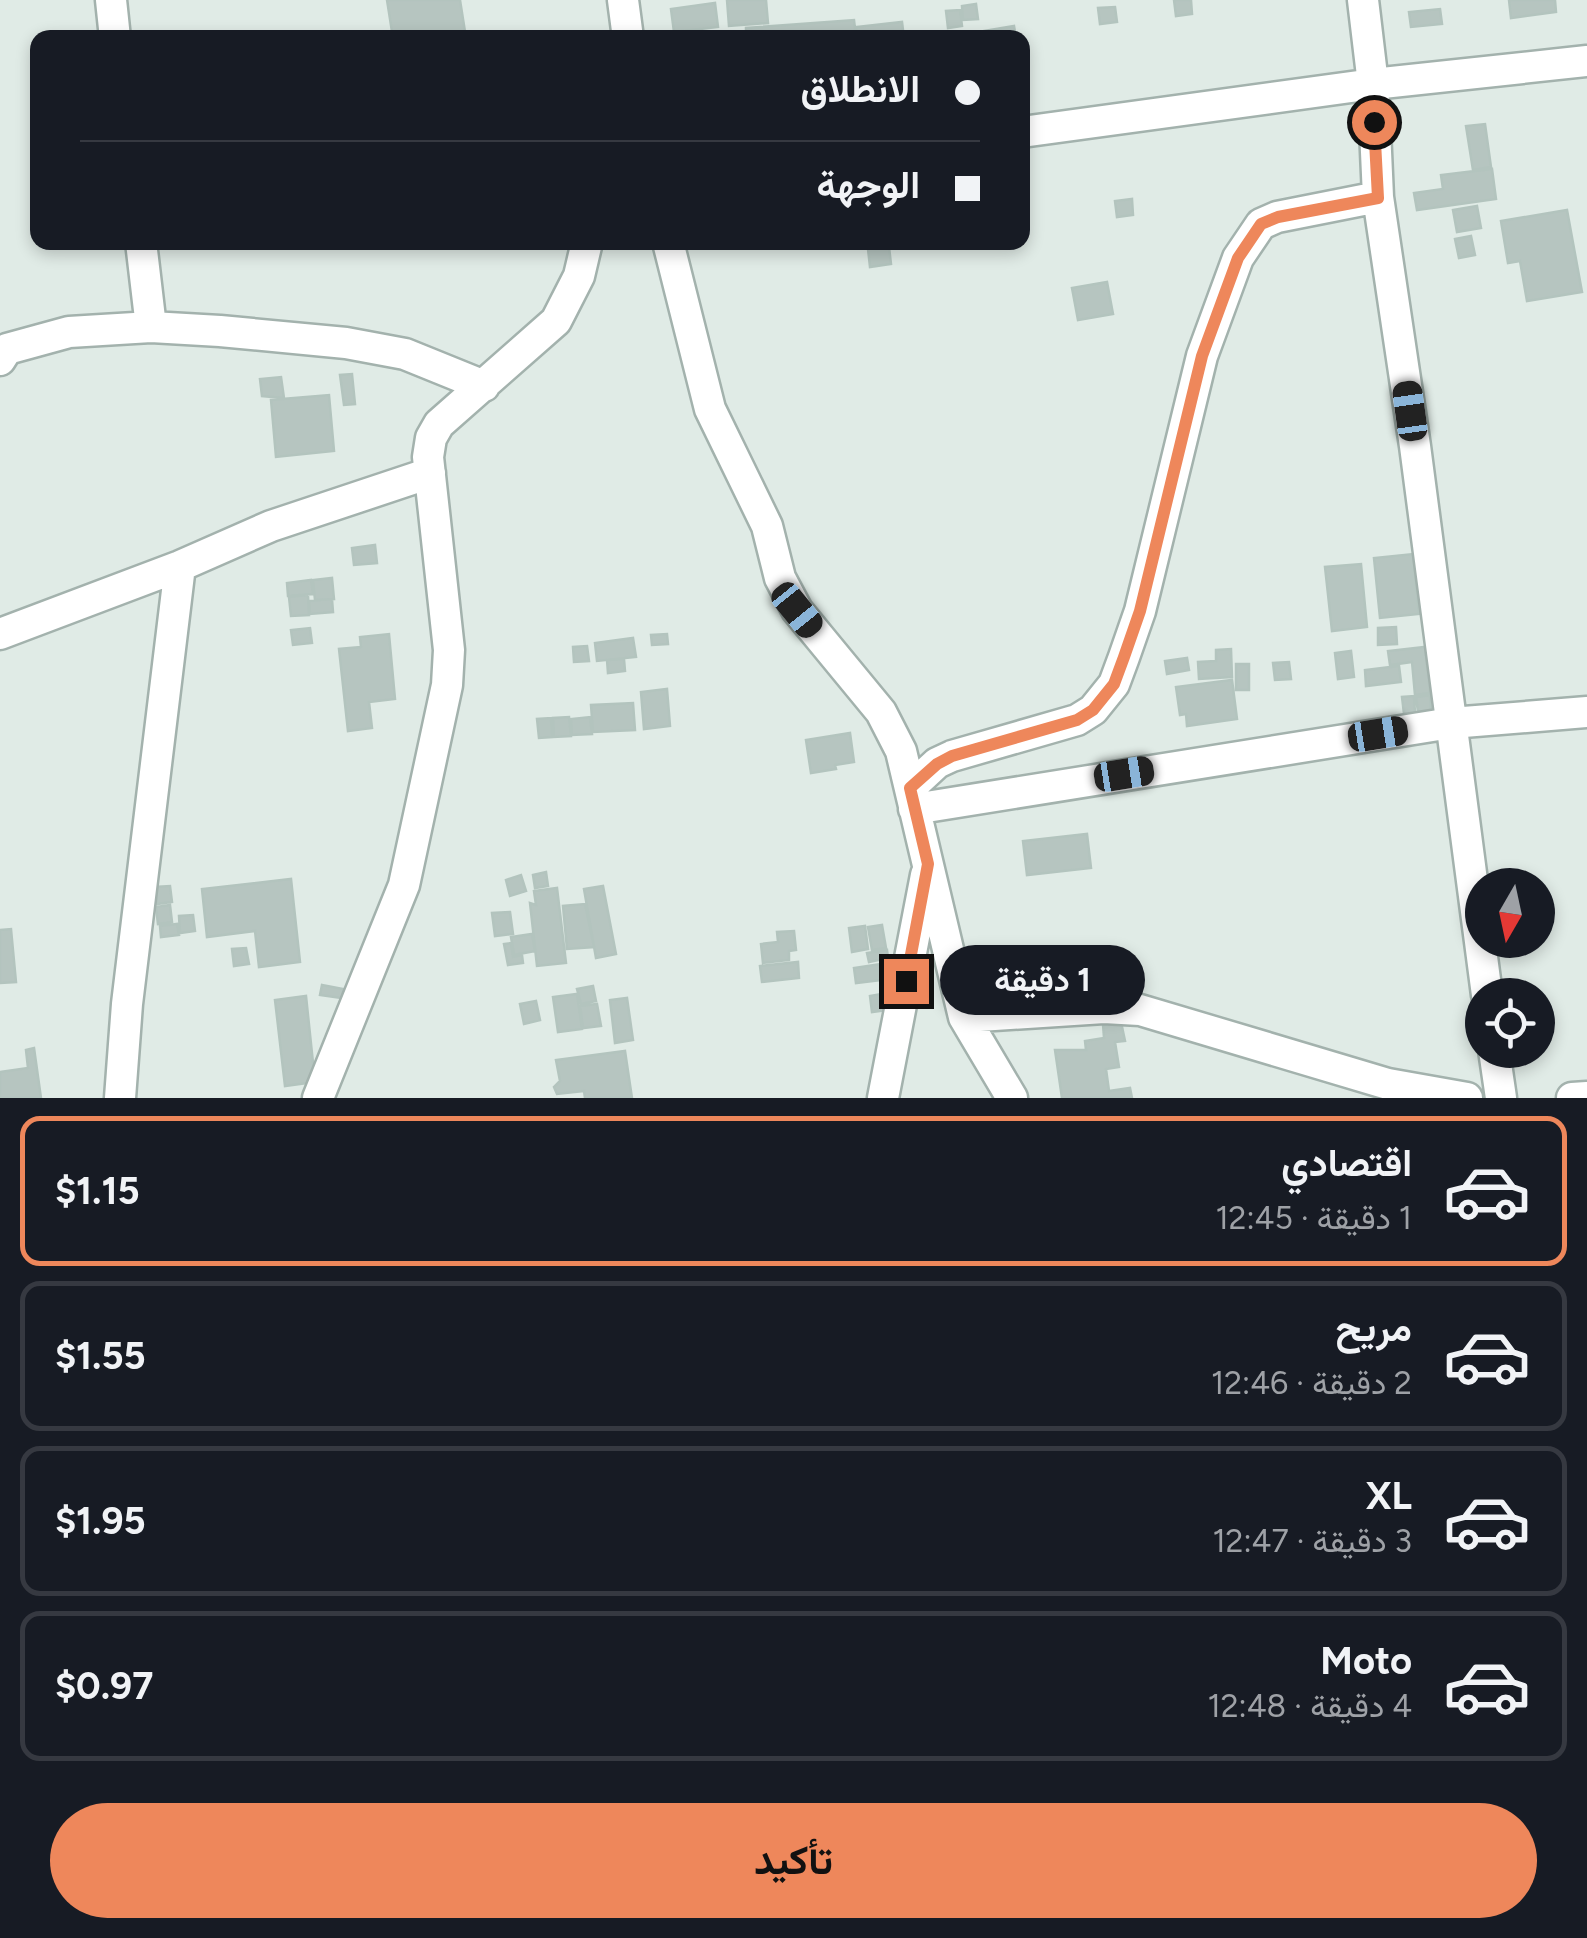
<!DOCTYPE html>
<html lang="ar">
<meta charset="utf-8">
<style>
body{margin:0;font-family:Figtree,Vazirmatn,sans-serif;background:#242831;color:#f1f3f6;direction:rtl;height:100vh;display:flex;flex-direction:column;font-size:38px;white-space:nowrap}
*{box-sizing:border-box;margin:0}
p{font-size:32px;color:#9ea1a6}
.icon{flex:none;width:55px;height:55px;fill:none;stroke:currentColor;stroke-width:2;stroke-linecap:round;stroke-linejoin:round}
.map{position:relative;height:1098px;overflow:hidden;direction:ltr}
.sheet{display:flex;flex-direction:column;background:#171b24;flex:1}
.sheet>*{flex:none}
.guide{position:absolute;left:30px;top:30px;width:1000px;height:220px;border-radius:20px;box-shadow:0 5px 15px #0003;direction:rtl;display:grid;align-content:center;height:220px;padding:0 50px;background:#171b24}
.needle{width:65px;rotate:189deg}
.fabs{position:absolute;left:1465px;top:868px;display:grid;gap:20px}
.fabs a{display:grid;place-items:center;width:90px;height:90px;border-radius:50%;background:#171b24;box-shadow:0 5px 15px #0003;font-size:50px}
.end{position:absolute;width:45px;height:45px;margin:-22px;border:12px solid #ee875b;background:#111;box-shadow:0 0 0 5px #111}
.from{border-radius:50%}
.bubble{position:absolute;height:70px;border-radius:35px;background:#171b24;box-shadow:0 5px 15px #0003;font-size:32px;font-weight:700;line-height:70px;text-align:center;direction:rtl}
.car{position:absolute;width:30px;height:60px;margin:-30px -15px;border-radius:12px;box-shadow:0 0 8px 2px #0007;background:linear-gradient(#222 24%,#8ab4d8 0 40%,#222 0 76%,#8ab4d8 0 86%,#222 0)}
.guide b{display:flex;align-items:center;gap:35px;height:95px;font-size:38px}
.guide b+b{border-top:2px solid #363941}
.guide i{width:25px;height:25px;background:#f1f3f6}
ul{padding:18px 0 0;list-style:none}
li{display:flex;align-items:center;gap:30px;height:150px;margin:0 20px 15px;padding:0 30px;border:5px solid #363941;border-radius:20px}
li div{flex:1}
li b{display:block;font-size:38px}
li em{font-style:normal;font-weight:700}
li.selected{border-color:#ee875b}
li>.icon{width:90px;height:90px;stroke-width:1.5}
.action{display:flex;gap:20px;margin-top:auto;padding:20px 50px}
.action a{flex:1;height:115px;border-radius:60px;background:#ee875b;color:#111;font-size:40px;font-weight:700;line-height:115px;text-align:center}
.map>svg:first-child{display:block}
.building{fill:#b6c5c0;stroke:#b3c4be;stroke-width:2.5}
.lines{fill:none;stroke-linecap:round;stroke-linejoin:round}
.street-casing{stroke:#a3b2ad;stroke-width:35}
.street{stroke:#fff;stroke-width:30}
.route{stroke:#ee875b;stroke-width:12}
</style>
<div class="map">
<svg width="1587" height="1098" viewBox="0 0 1587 1098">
<rect width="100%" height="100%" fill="#e0ebe6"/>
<path class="building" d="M 387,0 L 460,0 L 466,38 L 393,38 Z
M 727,0 L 766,0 L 768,23 L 729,26 Z
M 1174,0 L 1191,0 L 1192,14 L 1176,16 Z
M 1509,0 L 1555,0 L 1556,12 L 1511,18 Z
M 715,3 L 718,27 L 674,32 L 671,9 Z
M 976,4 L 978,19 L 963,20 L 962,6 Z
M 1115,7 L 1117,22 L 1100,24 L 1098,8 Z
M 1440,9 L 1442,24 L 1411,27 L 1409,12 Z
M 960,10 L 962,26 L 948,28 L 946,11 Z
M 854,20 L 856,38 L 746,38 L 746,28 Z
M 902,22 L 904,38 L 857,38 L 856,27 Z
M 1014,26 L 1016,38 L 986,38 L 984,31 Z
M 1485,124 L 1491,167 L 1473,170 L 1466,126 Z
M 1492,169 L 1496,199 L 1417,210 L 1414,193 L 1443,189 L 1441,175 Z
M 1132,199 L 1133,215 L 1117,217 L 1115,201 Z
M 1477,206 L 1481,228 L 1457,232 L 1453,210 Z
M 1567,210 L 1582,292 L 1527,301 L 1520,261 L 1508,263 L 1501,221 Z
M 1471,236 L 1475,255 L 1459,258 L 1455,239 Z
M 889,247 L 891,264 L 870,267 L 868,249 Z
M 1107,282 L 1113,314 L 1078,320 L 1072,288 Z
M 352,374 L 355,404 L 344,405 L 340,375 Z
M 281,377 L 284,398 L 262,396 L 260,379 Z
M 329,395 L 334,451 L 276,457 L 271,400 Z
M 375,545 L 377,563 L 354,565 L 352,548 Z
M 1413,554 L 1419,614 L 1380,618 L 1374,558 Z
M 1361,564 L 1367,627 L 1332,631 L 1325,567 Z
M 332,578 L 334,599 L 315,600 L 313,580 Z
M 311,580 L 313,594 L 288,596 L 287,583 Z
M 308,595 L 309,615 L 291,616 L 289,597 Z
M 332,599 L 333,612 L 310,614 L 309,601 Z
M 1396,627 L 1397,644 L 1378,645 L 1378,628 Z
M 310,628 L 312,643 L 293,645 L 291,630 Z
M 389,634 L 395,699 L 369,702 L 372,728 L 348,731 L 339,649 L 361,647 L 360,637 Z
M 667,634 L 668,644 L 652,645 L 651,635 Z
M 633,638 L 636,657 L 597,661 L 595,643 Z
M 587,646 L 589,661 L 574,662 L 573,647 Z
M 1425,647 L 1430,693 L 1415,695 L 1412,662 L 1390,665 L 1388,651 Z
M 1231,649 L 1232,677 L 1199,679 L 1198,662 L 1216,661 L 1216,650 Z
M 1351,651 L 1354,677 L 1338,679 L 1335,653 Z
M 1187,658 L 1189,670 L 1167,674 L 1165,661 Z
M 624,659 L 625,671 L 608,673 L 607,660 Z
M 1289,662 L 1291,679 L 1275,680 L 1273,663 Z
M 1236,664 L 1249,664 L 1249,690 L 1236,690 Z
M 1399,666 L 1401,682 L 1366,686 L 1365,670 Z
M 1232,680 L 1237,719 L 1187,726 L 1186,714 L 1180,715 L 1176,687 Z
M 667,689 L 670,726 L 644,729 L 641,692 Z
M 1430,695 L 1431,711 L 1418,712 L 1416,697 Z
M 1414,696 L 1415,713 L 1404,714 L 1402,697 Z
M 633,703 L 635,730 L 593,732 L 591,705 Z
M 569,717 L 571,736 L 554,737 L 553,718 Z
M 590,717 L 592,734 L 572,735 L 571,719 Z
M 551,718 L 552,737 L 539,738 L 537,719 Z
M 850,733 L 854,762 L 835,765 L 836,769 L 811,773 L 806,740 Z
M 1087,834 L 1091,868 L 1027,875 L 1023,841 Z
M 546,872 L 548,886 L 535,888 L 533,875 Z
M 521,875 L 526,891 L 510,896 L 506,880 Z
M 291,879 L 300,962 L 259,967 L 255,931 L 207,937 L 202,889 Z
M 170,886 L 172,902 L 157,904 L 155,887 Z
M 603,886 L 616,954 L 596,958 L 584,889 Z
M 557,888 L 566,963 L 537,966 L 530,903 L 536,905 L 534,891 Z
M 585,904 L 594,947 L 567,949 L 563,906 Z
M 170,905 L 172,922 L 158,924 L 156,907 Z
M 510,912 L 513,934 L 495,936 L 492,913 Z
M 193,915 L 195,931 L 180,933 L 179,916 Z
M 177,924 L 179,935 L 161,937 L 160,926 Z
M 882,925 L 886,948 L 872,950 L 868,927 Z
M 865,926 L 868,949 L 852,952 L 849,928 Z
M 11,929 L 16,982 L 0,983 L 0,930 Z
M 794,931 L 796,950 L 789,951 L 789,960 L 763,963 L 761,944 L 778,942 L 777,932 Z
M 532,934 L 535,951 L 514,955 L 511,937 Z
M 511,943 L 513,957 L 522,955 L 523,963 L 508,965 L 504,944 Z
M 246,948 L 249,964 L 234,966 L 232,949 Z
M 887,950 L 888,958 L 869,962 L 867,953 Z
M 798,962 L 799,978 L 762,982 L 760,966 Z
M 888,963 L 890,979 L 856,983 L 854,968 Z
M 322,985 L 343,989 L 342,998 L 320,995 Z
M 593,986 L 596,1001 L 581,1004 L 577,989 Z
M 893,992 L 895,1009 L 872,1012 L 870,996 Z
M 577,994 L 582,1029 L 558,1032 L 553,997 Z
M 306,996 L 315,1082 L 285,1086 L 275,1000 Z
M 627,998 L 633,1040 L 615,1043 L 610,1000 Z
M 536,1001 L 540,1020 L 524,1024 L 520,1004 Z
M 597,1004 L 601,1026 L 583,1028 L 580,1006 Z
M 1121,1022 L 1125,1041 L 1115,1042 L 1119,1067 L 1106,1069 L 1109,1091 L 1130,1088 L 1132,1098 L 1062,1098 L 1055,1050 L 1086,1050 L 1085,1041 L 1104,1038 L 1103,1024 Z
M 34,1048 L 41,1098 L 0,1098 L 0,1072 L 28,1068 L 26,1050 Z
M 625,1051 L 632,1098 L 585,1098 L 584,1091 L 557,1094 L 554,1087 L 560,1081 L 556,1060 Z"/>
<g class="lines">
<g class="street-casing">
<path id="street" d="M 111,0 L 115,38
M 623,0 L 628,38
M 1363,0 L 1373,84 L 1378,197 L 1415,446 L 1487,995
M 1022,132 L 1373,84 L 1587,61
M 141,242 L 151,327
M 668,242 L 710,409 L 767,526 L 780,578 L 797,610 L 881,712 L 901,751 L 964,1017 L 1012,1098
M 0,360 L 7,349 L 69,332 L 151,327 L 220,331 L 346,343 L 405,354 L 484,386
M 0,634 L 180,566 L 271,526 L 430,473
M 910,788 L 937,763 L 952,756 L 1077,720 L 1093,710 L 1114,684 L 1124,657 L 1140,611 L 1202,356 L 1238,258 L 1261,224 L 1277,217 L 1378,197
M 914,809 L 1451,723 L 1587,712
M 964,1017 L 1104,1008 L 1140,1010 L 1388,1084 L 1467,1098
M 1494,1050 L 1501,1098
M 120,1098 L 127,1004 L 180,566
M 318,1098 L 404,885 L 447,685 L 449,650 L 428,457 L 431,438 L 439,424 L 556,321 L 579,276 L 587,242
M 883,1098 L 926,875
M 1572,1098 L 1587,1097"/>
</g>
<use href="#street" class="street"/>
</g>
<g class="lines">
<path class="route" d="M 906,981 L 928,864 L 910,788 L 937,764 L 952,756 L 1077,720 L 1093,710 L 1114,684 L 1124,657 L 1140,611 L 1202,356 L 1238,258 L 1261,224 L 1278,217 L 1378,198 L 1374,122"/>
</g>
</svg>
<div class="fabs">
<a><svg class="needle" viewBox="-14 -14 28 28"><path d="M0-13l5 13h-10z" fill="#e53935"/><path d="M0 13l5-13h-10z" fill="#9ea1a6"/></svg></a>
<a><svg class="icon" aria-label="locate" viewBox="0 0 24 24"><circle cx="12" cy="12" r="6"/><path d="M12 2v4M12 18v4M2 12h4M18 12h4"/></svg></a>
</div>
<i class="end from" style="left:1374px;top:122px"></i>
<i class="end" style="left:906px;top:981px"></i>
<div class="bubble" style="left:940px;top:945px;width:205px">1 دقيقة</div>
<i class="car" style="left:1410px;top:411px;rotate:352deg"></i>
<i class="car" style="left:797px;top:610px;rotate:141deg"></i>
<i class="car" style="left:1378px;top:734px;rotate:81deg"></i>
<i class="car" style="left:1124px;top:774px;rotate:81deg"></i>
<div class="guide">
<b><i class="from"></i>الانطلاق</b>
<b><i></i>الوجهة</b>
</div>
</div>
<section class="sheet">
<ul>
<li class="selected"><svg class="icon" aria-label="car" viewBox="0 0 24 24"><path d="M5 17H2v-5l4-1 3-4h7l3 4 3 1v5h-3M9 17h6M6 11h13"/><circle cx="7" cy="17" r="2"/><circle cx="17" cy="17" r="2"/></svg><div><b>اقتصادي</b><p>1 دقيقة · 12:45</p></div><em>$1.15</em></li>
<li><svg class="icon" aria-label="car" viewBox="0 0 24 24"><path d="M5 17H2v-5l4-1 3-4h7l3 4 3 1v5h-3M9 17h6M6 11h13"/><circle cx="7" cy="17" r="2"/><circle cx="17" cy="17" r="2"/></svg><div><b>مريح</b><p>2 دقيقة · 12:46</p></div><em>$1.55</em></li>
<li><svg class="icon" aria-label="car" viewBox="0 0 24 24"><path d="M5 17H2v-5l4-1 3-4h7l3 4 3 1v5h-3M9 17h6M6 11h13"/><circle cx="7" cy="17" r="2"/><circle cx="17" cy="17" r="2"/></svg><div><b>XL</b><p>3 دقيقة · 12:47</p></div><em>$1.95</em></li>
<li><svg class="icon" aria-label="car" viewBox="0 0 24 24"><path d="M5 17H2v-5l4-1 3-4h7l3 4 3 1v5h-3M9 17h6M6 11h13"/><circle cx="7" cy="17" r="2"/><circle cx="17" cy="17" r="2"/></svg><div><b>Moto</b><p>4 دقيقة · 12:48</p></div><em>$0.97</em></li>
</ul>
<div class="action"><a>تأكيد</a></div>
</section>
